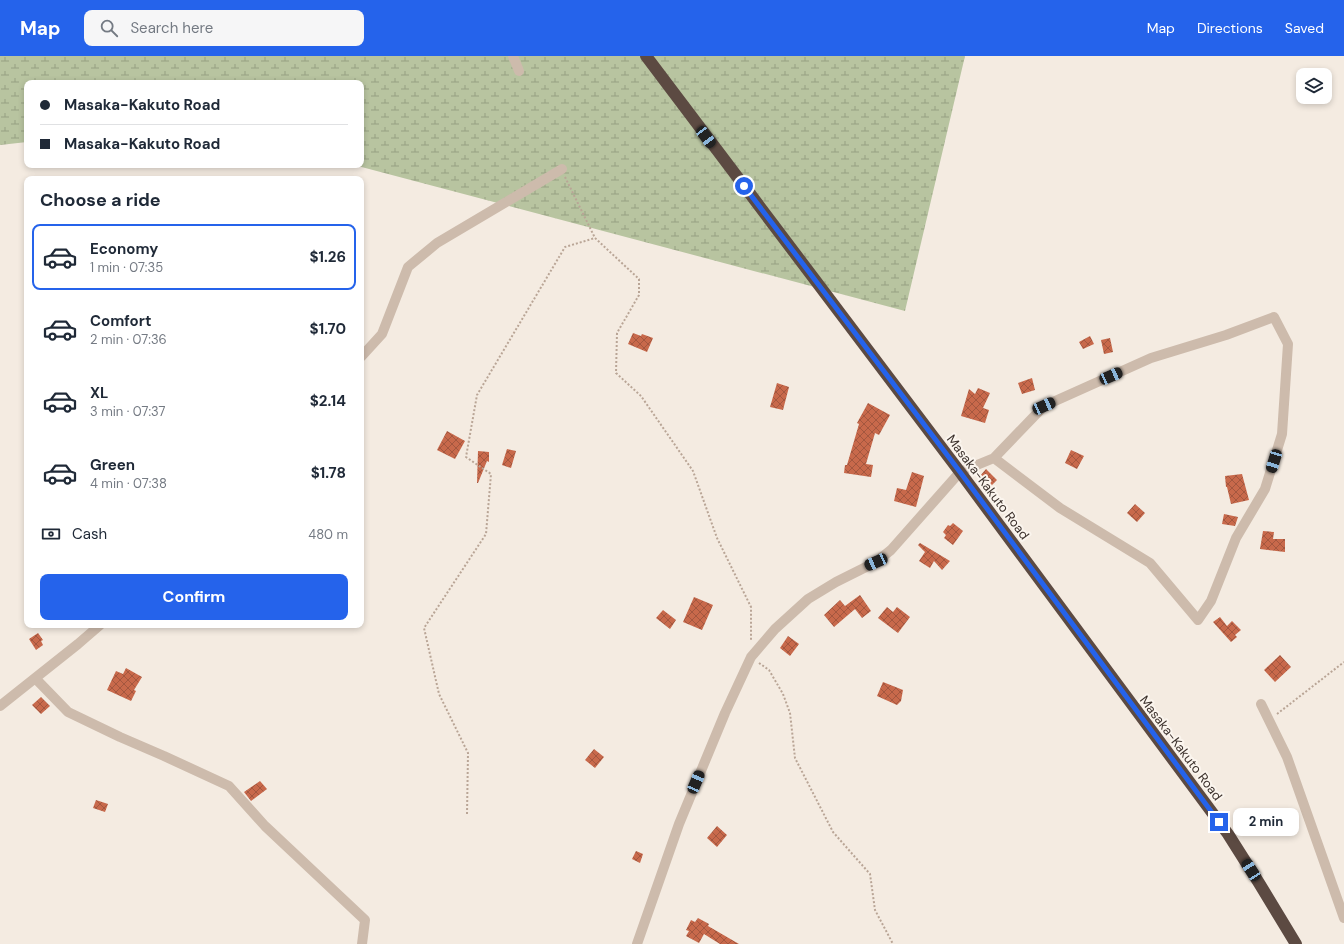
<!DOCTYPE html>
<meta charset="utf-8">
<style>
body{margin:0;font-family:"DM Sans",sans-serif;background:#f6f6f7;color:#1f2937;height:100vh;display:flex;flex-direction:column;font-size:15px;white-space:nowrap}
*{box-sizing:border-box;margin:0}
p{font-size:13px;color:#747a83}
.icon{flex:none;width:22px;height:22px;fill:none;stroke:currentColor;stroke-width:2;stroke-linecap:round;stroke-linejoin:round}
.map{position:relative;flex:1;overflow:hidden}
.panel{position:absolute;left:24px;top:120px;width:340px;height:452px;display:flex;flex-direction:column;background:#fff;border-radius:8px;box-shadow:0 2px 6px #0003}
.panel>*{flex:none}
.guide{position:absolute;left:24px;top:24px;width:340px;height:88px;border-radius:8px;box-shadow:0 2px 6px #0003;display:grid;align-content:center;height:88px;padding:0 16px;background:#fff}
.controls{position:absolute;left:1296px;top:12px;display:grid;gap:8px}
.controls a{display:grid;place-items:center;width:36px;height:36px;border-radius:8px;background:#fff;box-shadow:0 2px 6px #0003;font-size:20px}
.end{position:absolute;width:18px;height:18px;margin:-9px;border:5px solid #2563eb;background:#fff;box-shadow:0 0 0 2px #fff}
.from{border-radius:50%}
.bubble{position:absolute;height:28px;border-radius:8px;background:#fff;box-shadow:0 2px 6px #0003;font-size:13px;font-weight:700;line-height:28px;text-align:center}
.car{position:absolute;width:12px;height:24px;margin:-12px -6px;border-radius:5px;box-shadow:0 0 3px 1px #0007;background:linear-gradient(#222 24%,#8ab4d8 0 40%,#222 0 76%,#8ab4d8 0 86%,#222 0)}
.guide b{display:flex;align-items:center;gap:14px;height:38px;font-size:15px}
.guide b+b{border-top:1px solid #e0e1e3}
.guide i{width:10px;height:10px;background:#1f2937}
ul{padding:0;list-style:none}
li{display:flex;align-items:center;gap:12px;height:66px;margin:0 8px 6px;padding:0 8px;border:2px solid transparent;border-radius:8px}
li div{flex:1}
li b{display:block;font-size:15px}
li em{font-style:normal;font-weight:700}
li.selected{border-color:#2563eb}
li>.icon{width:36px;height:36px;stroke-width:1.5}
h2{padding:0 16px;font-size:18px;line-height:48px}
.pay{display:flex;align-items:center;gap:10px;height:44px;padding:0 16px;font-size:15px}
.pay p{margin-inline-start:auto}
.primary-button{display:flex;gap:8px;margin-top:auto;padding:8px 16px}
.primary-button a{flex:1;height:46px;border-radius:8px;background:#2563eb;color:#fff;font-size:16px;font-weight:700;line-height:46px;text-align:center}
header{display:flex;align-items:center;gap:24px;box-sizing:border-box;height:56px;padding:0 20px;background:#2563eb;color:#fff}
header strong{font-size:19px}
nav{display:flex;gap:22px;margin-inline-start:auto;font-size:14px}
.search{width:280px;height:36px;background:#f6f6f7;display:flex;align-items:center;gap:10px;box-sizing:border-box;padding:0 14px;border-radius:8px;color:#747a83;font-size:15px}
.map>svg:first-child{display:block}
.wetland{fill:url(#wetland-marsh)}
.building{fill:url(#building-cross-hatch)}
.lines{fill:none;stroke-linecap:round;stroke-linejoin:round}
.path{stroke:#b9a596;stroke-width:2;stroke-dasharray:2 2;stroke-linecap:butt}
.minor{stroke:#cdbbac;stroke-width:10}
.highway{stroke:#5c4a42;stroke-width:12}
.route{stroke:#2563eb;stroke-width:5}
.labels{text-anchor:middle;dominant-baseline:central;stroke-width:4;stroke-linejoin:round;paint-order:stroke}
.street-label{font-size:13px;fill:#3b302b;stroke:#fbf5ee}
</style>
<header>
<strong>Map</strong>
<div class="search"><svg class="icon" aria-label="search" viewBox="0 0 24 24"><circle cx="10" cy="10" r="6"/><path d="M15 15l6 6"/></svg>Search here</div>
<nav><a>Map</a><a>Directions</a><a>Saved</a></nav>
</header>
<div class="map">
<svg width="1344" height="888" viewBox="0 0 1344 888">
<defs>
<pattern id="wetland-marsh" width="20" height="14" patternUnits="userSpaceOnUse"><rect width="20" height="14" fill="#b8c4a0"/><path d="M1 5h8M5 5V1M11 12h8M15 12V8" fill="none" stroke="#97a083"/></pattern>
<pattern id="building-cross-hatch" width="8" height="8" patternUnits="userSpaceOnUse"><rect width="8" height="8" fill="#c8694b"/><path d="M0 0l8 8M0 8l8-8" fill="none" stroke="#a4573f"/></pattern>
</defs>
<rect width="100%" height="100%" fill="#f4ebe1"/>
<path class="wetland" d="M 0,0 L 965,0 L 905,255 L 354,109 L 361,109 L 361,27 L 27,27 L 27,86 L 0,89 Z"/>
<path class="building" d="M 633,277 L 641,280 L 642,278 L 653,282 L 647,296 L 628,288 Z
M 1090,280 L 1094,288 L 1083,293 L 1079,286 Z
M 1110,282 L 1113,296 L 1104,298 L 1101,284 Z
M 1032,322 L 1035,334 L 1022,338 L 1018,327 Z
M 777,327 L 789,331 L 783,354 L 770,351 Z
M 978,332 L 990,337 L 983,352 L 989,354 L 985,367 L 961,360 L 969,333 L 975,338 Z
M 868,347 L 890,359 L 879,379 L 875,377 L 866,408 L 873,409 L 871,421 L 844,417 L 845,409 L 847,409 L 859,368 L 857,367 Z
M 447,375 L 465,385 L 455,403 L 437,394 Z
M 507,393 L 516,395 L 511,412 L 502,409 Z
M 1071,394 L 1084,400 L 1077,413 L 1065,407 Z
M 478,395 L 489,396 L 489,406 L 487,405 L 478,427 L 477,427 Z
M 986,413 L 997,424 L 990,431 L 980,420 Z
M 912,416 L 924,420 L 916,451 L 894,445 L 897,432 L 906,434 Z
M 1242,418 L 1249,444 L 1231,448 L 1227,431 L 1226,431 L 1225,420 Z
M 1135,448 L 1145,457 L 1137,466 L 1127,457 Z
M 1224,458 L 1238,461 L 1235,470 L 1222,468 Z
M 953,467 L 963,475 L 953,489 L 944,482 L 946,479 L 943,476 L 948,469 L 950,470 Z
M 1263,475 L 1274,476 L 1273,483 L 1285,483 L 1285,496 L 1260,493 Z
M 920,487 L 950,505 L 942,514 L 934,505 L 930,512 L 919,505 L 925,496 L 918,489 Z
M 860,539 L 871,555 L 862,562 L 855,553 L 834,571 L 824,559 L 840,544 L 845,550 Z
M 694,541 L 713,549 L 702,574 L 683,566 Z
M 887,551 L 893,556 L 897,551 L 910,561 L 898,577 L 878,562 Z
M 663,554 L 676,564 L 670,573 L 656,562 Z
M 1220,561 L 1227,570 L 1232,565 L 1241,574 L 1235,579 L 1237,581 L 1231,586 L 1213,566 Z
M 38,577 L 43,584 L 41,585 L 43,589 L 36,594 L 29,583 Z
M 788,580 L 799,588 L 790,600 L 780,592 Z
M 1280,599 L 1291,611 L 1275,626 L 1264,614 Z
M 126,612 L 142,621 L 134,634 L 136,635 L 131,645 L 107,634 L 116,615 L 123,618 Z
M 883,626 L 903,634 L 901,645 L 897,649 L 877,640 Z
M 41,641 L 50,650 L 41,658 L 32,649 Z
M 594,693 L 604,701 L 595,712 L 585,704 Z
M 260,725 L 267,733 L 251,745 L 244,736 Z
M 96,744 L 108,748 L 105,756 L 93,752 Z
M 717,770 L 727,779 L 717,791 L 707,782 Z
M 636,795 L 643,798 L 640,807 L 632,803 Z
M 698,862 L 709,868 L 708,870 L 739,888 L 720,888 L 704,878 L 699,887 L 686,880 L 689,875 L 686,874 L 691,864 L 695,866 Z"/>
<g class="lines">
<path class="path" d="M 565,121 L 595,182 L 639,223 L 639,239 L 617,277 L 616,317 L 641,340 L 693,415 L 717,482 L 751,551 L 751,584
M 759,607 L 769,614 L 783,638 L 790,657 L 795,702 L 833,776 L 870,818 L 875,854 L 893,888
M 1277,658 L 1344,606
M 467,758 L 468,697 L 439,638 L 424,572 L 486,478 L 491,418 L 466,401 L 477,339 L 565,191 L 595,182"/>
<path class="minor" d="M 513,0 L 519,15
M 361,301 L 382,278 L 408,211 L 437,187 L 562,113
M 35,622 L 68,656 L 120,681 L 164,700 L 229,730 L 265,770 L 365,864 L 362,888
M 1261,648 L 1287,701 L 1344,862
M 0,650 L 78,588 L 100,569
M 637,888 L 679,768 L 725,657 L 751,601 L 775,573 L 808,543 L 836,526 L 876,506 L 891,494 L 960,416 L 994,402 L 1044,350 L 1151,302 L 1226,279 L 1274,261 L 1288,288 L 1282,378 L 1265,433 L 1236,482 L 1211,545 L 1198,564 L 1150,507 L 1060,452 L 994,402"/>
<path class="highway" d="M 646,0 L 960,416 L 1228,778 L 1259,827 L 1296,888"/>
</g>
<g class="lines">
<path class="route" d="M 744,130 L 960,416 L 1219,766"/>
</g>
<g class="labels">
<g class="street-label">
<text transform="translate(988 431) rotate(53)">Masaka-Kakuto Road</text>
<text transform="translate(1181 692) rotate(53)">Masaka-Kakuto Road</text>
</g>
</g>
</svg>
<div class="controls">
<a><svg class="icon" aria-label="layers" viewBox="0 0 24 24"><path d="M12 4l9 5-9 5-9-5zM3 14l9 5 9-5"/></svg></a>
</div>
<i class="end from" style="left:744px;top:130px"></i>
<i class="end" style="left:1219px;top:766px"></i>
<div class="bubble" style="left:1233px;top:752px;width:66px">2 min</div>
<i class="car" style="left:706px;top:81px;rotate:143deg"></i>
<i class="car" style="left:1111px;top:320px;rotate:66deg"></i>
<i class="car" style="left:1044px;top:350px;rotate:66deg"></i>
<i class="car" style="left:1274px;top:405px;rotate:197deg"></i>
<i class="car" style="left:876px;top:506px;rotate:246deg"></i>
<i class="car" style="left:696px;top:726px;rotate:23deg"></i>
<i class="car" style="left:1251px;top:814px;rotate:327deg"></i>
<div class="guide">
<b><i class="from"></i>Masaka-Kakuto Road</b>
<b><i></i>Masaka-Kakuto Road</b>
</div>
<section class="panel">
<h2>Choose a ride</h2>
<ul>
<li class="selected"><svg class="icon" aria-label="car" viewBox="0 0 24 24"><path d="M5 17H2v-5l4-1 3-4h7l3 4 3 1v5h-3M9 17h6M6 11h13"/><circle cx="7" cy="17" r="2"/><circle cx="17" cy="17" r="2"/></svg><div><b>Economy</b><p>1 min · 07:35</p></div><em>$1.26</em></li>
<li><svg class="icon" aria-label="car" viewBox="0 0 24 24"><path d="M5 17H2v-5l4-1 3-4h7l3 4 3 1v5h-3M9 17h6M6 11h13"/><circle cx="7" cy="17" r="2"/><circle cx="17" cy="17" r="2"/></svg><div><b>Comfort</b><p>2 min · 07:36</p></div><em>$1.70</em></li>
<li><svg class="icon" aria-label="car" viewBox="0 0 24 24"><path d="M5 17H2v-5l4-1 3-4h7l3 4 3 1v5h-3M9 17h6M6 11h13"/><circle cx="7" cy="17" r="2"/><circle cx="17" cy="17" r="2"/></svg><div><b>XL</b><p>3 min · 07:37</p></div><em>$2.14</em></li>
<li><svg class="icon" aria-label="car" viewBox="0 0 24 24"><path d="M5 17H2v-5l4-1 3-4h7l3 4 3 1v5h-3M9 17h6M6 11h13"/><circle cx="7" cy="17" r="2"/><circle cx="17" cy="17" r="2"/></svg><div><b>Green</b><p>4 min · 07:38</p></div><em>$1.78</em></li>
</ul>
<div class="pay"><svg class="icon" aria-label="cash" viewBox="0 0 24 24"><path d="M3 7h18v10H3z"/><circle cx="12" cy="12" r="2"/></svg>Cash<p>480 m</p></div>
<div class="primary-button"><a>Confirm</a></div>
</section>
</div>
